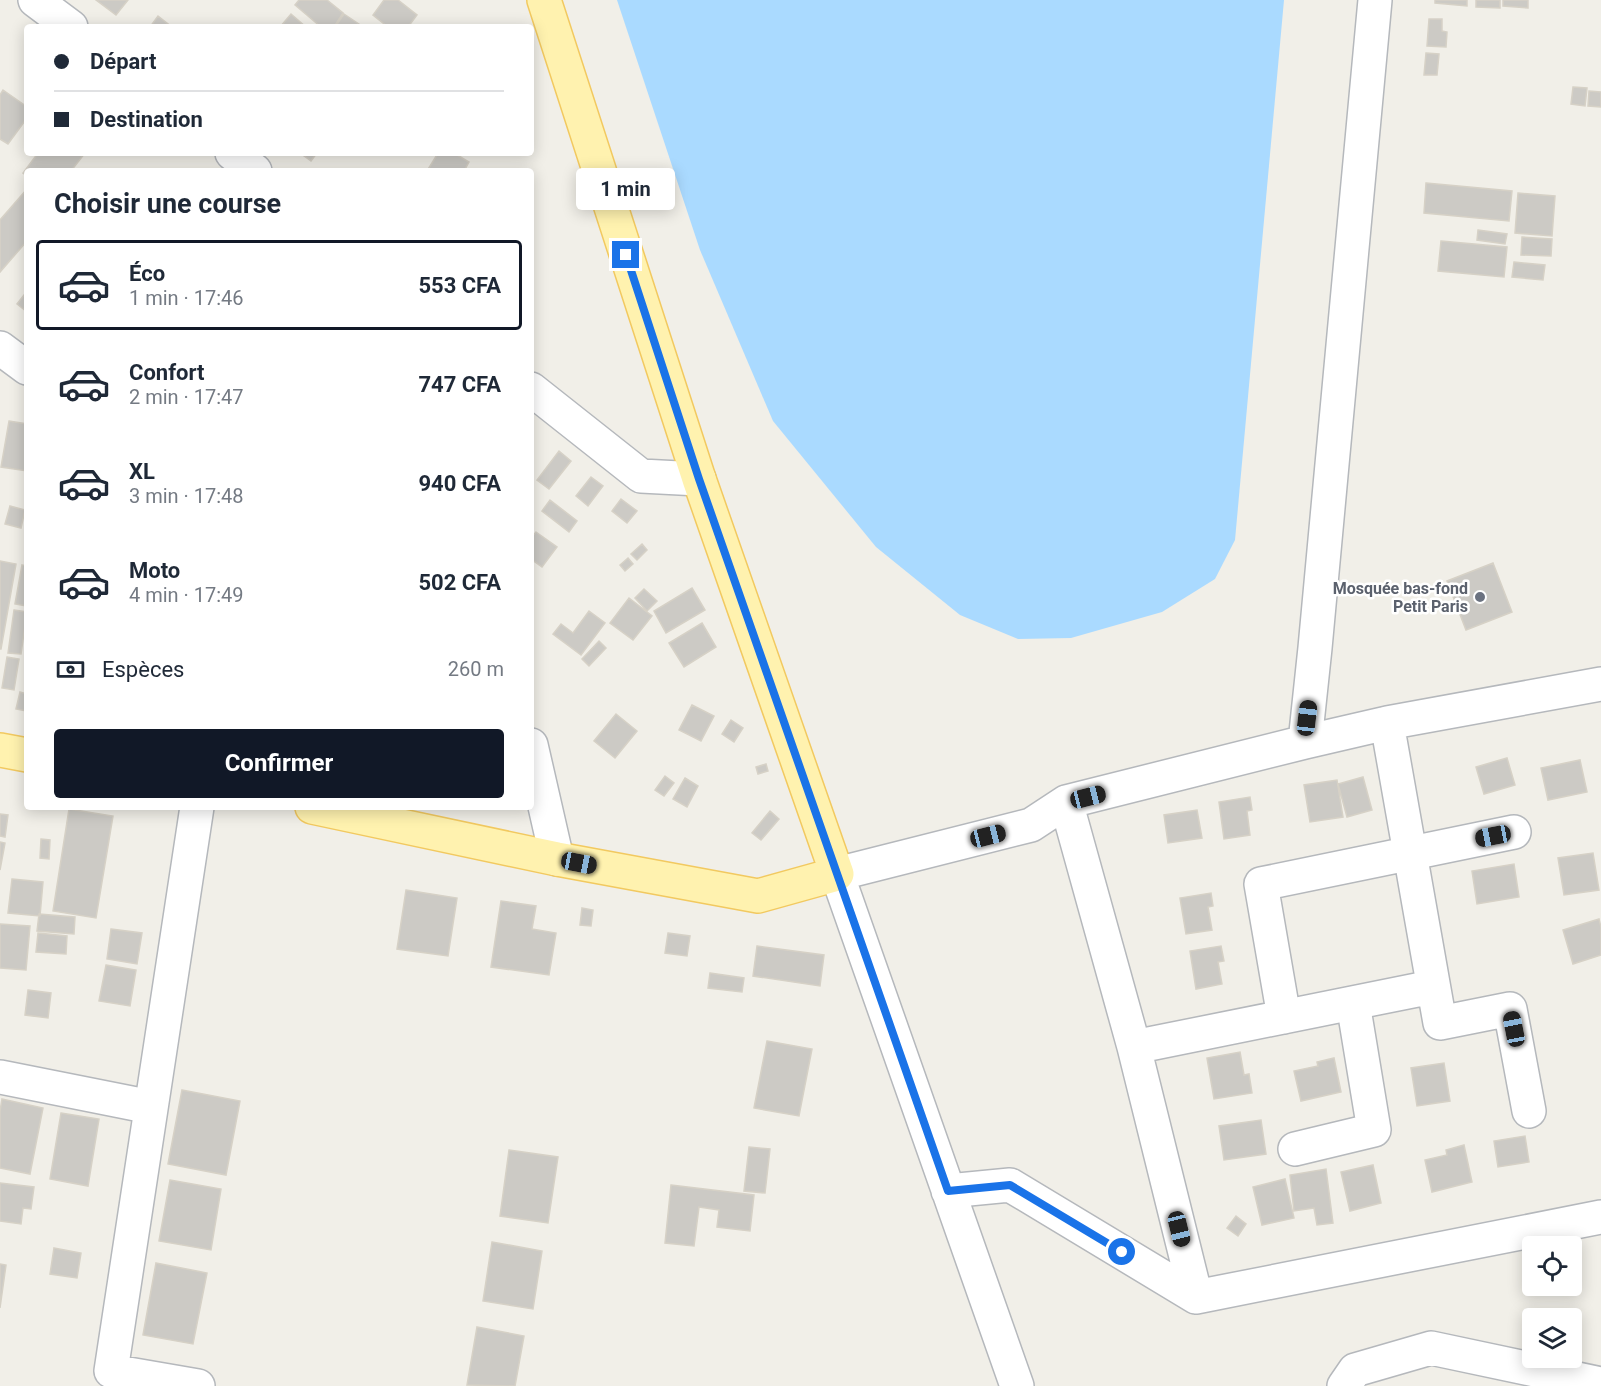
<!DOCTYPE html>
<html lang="fr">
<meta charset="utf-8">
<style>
body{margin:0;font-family:Roboto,sans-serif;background:#f6f6f7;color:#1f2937;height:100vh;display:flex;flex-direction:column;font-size:22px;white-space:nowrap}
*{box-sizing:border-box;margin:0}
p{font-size:20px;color:#747a83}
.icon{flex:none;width:33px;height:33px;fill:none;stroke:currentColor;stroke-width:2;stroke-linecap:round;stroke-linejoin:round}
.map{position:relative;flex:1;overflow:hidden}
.details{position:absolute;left:24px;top:168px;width:510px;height:642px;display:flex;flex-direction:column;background:#fff;border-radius:6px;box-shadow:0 3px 15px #0003}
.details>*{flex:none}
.banner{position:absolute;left:24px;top:24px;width:510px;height:132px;border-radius:6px;box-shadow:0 3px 15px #0003;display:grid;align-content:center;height:132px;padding:0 30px;background:#fff}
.tools{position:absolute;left:1522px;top:1236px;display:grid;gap:12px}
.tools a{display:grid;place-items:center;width:60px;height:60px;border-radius:6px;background:#fff;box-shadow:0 3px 15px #0003;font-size:30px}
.end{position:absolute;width:27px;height:27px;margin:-14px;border:8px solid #1a73e8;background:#fff;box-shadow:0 0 0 3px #fff}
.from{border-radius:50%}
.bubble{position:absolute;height:42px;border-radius:6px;background:#fff;box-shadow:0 3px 15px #0003;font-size:20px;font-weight:700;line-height:42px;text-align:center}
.car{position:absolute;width:18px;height:36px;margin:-18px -9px;border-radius:8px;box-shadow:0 0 4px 2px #0007;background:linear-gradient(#222 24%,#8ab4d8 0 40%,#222 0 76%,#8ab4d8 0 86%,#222 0)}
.banner b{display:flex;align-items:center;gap:21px;height:57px;font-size:22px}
.banner b+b{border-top:2px solid #e0e1e3}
.banner i{width:15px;height:15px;background:#1f2937}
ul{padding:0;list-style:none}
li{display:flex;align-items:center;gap:18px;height:90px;margin:0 12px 9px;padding:0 18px;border:3px solid transparent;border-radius:6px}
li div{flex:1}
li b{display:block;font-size:22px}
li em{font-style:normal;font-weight:700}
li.on{border-color:#111827}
li>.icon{width:54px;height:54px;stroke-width:1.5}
h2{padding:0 30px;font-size:27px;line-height:72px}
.pay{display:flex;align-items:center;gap:15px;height:66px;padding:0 30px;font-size:22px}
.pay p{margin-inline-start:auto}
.action{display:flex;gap:12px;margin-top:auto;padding:12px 30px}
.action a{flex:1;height:69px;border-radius:6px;background:#111827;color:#fff;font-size:24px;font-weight:700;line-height:69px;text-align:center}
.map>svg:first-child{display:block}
.water{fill:#aadaff}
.building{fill:#cccac5;stroke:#d6d1c6;stroke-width:1.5}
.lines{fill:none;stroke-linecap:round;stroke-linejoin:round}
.minor-casing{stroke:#b5b8bc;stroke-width:36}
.major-casing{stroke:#f2c960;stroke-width:36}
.minor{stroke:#fff;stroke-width:33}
.major{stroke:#fff2af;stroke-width:33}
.route{stroke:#1a73e8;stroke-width:8}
.worship-dot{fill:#6b7280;stroke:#fff;stroke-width:2}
.labels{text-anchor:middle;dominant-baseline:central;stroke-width:5;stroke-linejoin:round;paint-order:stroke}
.worship-label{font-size:16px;font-weight:bold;fill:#5b616d;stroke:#fff;text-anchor:end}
</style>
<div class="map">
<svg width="1601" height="1386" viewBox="0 0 1601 1386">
<rect width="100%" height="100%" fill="#f1efe8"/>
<path class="water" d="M 617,0 L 1284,0 L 1235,540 L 1215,579 L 1162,612 L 1071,638 L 1018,639 L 960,615 L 876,547 L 773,421 L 700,250 Z"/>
<path class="building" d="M 96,0 L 128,0 L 116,15 Z
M 299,0 L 327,0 L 343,13 L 334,27 L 321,27 L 295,5 Z
M 384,0 L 398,0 L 417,15 L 408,27 L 388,27 L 373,15 Z
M 1435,0 L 1467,0 L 1467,6 L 1435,3 Z
M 1476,0 L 1500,0 L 1500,8 L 1476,7 Z
M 1503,0 L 1528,0 L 1528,8 L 1503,6 Z
M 291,14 L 306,27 L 280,27 Z
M 344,14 L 362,26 L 361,27 L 335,27 Z
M 158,16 L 172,27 L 150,27 Z
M 1429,19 L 1442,19 L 1442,31 L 1447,32 L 1446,47 L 1427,46 Z
M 1426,53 L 1439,54 L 1437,75 L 1424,75 Z
M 1573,87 L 1587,88 L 1585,106 L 1571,104 Z
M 3,90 L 27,107 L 27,118 L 8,144 L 0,139 L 0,95 Z
M 1589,91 L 1601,92 L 1601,107 L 1588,106 Z
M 38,153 L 85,153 L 71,171 L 27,171 L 27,176 L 23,173 Z
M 300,153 L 317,153 L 311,161 Z
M 438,153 L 454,153 L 469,162 L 464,171 L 427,171 Z
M 1426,183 L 1512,191 L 1509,221 L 1424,213 Z
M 27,189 L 27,241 L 0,272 L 0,220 Z
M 1518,193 L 1555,196 L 1552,236 L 1515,233 Z
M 1478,230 L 1507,234 L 1505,244 L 1477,240 Z
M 1522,237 L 1552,239 L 1551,256 L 1521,255 Z
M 1441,241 L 1507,247 L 1504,277 L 1438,271 Z
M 1514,262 L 1545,265 L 1543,280 L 1512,277 Z
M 24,295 L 27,297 L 27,312 L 17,304 Z
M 9,421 L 27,424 L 27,471 L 1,467 Z
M 559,451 L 571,461 L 549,489 L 537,480 Z
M 591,477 L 603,486 L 588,506 L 576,496 Z
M 621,499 L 637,511 L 627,523 L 612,511 Z
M 550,500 L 577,521 L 569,532 L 542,511 Z
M 10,506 L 25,510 L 21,528 L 5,524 Z
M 536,532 L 557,547 L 542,567 L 531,559 L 531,538 Z
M 642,544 L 647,550 L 637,560 L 631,554 Z
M 628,558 L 633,564 L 625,571 L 620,565 Z
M 0,561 L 16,564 L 1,649 L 0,649 Z
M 1493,563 L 1512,612 L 1466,630 L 1447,581 Z
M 22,565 L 27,566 L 27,606 L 15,604 Z
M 692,588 L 705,610 L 666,633 L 654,611 Z
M 644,589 L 657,601 L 647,611 L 635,598 Z
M 629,598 L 652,616 L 633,640 L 610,623 Z
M 14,610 L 27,612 L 21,654 L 8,653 Z
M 589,611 L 605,623 L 581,655 L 553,634 L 561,624 L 573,633 Z
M 702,623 L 716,647 L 684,667 L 669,643 Z
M 599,641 L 606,648 L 589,666 L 582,659 Z
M 7,657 L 19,659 L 14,690 L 2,688 Z
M 20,692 L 27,694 L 27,711 L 16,709 Z
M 692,705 L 714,716 L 701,741 L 679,730 Z
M 616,714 L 637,731 L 615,758 L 594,741 Z
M 731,720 L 743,728 L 734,742 L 722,734 Z
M 1507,758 L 1515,785 L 1484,794 L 1476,767 Z
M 1580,760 L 1587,792 L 1548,800 L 1541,768 Z
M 766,764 L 768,771 L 758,774 L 756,767 Z
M 665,776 L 674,783 L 664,796 L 655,790 Z
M 1363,777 L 1372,810 L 1347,817 L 1338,784 Z
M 685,778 L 698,786 L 687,807 L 673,799 Z
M 1337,780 L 1343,817 L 1310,822 L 1304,785 Z
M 1250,797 L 1252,810 L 1247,811 L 1250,835 L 1224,839 L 1219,802 Z
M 69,809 L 113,816 L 96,918 L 53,911 Z
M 1197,810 L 1202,838 L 1168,843 L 1164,815 Z
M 770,811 L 779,819 L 761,840 L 752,833 Z
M 0,814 L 8,815 L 5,837 L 0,836 Z
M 41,839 L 50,840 L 49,859 L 40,858 Z
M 0,842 L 5,843 L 0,870 Z
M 1593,853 L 1599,890 L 1564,895 L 1558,858 Z
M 1514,864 L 1519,897 L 1477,904 L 1472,871 Z
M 12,879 L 43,882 L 40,916 L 8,913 Z
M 406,890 L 457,898 L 448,956 L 397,949 Z
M 1211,893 L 1213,906 L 1208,907 L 1212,930 L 1186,934 L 1180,898 Z
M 501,901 L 536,906 L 532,929 L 556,933 L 549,975 L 491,967 Z
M 582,908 L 593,910 L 591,926 L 580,925 Z
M 39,914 L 75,917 L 74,934 L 37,931 Z
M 1599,919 L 1601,927 L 1601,955 L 1573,964 L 1563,930 Z
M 0,924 L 30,926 L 26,970 L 0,968 Z
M 111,929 L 142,933 L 137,964 L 107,959 Z
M 38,933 L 67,936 L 66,954 L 36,952 Z
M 668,933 L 690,936 L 687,956 L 665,953 Z
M 757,946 L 824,955 L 820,986 L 753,976 Z
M 1221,946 L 1224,961 L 1218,962 L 1222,984 L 1196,989 L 1190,951 Z
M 106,965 L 136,970 L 130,1006 L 99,1001 Z
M 710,973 L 744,978 L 742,992 L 708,988 Z
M 28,990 L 51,993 L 48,1018 L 25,1015 Z
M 767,1041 L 812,1049 L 799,1116 L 754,1108 Z
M 1240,1052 L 1244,1075 L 1249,1074 L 1252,1093 L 1214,1099 L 1207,1058 Z
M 1334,1058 L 1341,1092 L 1301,1101 L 1294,1071 L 1318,1066 L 1317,1062 Z
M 1444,1063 L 1450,1101 L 1417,1106 L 1411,1068 Z
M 182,1090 L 240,1101 L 226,1175 L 168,1164 Z
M 2,1099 L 43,1108 L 30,1174 L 0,1168 L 0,1111 Z
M 61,1113 L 99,1119 L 88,1186 L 50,1179 Z
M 1261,1120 L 1266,1154 L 1224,1160 L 1219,1126 Z
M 1525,1136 L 1529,1162 L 1498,1167 L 1494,1141 Z
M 1464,1145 L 1472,1182 L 1432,1192 L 1425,1160 L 1447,1155 L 1446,1150 Z
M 749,1147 L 770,1149 L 765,1193 L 744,1191 Z
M 509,1150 L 558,1157 L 548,1223 L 500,1216 Z
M 1373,1165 L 1381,1203 L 1350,1211 L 1341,1172 Z
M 1326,1169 L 1333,1223 L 1317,1225 L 1314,1208 L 1294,1211 L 1290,1175 Z
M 1285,1179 L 1294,1218 L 1262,1225 L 1253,1187 Z
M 170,1180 L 221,1189 L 211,1250 L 159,1241 Z
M 0,1183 L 34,1187 L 31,1209 L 23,1208 L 21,1224 L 0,1221 Z
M 671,1185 L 754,1195 L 750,1231 L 717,1227 L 719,1210 L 699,1207 L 694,1246 L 665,1243 Z
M 1236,1216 L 1246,1224 L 1238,1236 L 1227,1228 Z
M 492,1242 L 542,1251 L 533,1309 L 483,1301 Z
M 54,1248 L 81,1253 L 77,1278 L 50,1274 Z
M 156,1263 L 207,1273 L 193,1344 L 143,1335 Z
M 0,1264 L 6,1265 L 0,1308 Z
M 477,1327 L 524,1336 L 515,1386 L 467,1385 Z"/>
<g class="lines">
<g class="minor-casing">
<path id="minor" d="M 35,0 L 71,27
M 232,153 L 255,171
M 0,348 L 27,368
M 531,389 L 641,476 L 699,479
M 1387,723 L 1440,1023 L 1510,1009 L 1529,1111
M 1305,742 L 1315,648 L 1375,0
M 531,745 L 557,859
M 1066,802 L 1134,1047 L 1196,1297
M 197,807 L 111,1371 L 198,1386
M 1284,1017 L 1261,884 L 1514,832
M 1134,1047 L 1432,987
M 0,1077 L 151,1107
M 1295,1149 L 1374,1130 L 1353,1003
M 948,1191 L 1010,1185 L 1196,1297 L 1601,1217
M 1017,1386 L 837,874 L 1031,825 L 1066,802 L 1305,742 L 1387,723 L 1601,684
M 1344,1386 L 1355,1370 L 1431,1348 L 1601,1384"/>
</g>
<g class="major-casing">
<path id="major" d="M 0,750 L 27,755
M 312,807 L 557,859 L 758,896 L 837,874 L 699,479 L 544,0"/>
</g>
<use href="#minor" class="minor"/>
<use href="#major" class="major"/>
</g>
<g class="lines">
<path class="route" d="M 626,255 L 699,479 L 948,1191 L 1010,1185 L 1122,1252"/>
</g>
<circle class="worship-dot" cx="1480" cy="597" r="6"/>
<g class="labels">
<g class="worship-label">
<text x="1468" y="588">Mosquée bas-fond<tspan x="1468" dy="18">Petit Paris</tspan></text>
</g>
</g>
</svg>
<div class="tools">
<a><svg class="icon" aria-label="locate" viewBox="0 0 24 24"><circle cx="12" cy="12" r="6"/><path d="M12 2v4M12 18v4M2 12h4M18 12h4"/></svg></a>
<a><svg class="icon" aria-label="layers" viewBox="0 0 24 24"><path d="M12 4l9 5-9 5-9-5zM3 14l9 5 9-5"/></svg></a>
</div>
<i class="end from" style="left:1122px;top:1252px"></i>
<i class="end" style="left:626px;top:255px"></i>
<div class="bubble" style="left:576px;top:168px;width:99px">1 min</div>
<i class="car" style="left:1307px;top:718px;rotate:7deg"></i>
<i class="car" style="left:1088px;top:797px;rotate:76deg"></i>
<i class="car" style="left:988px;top:836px;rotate:76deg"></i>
<i class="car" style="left:1493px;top:836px;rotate:259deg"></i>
<i class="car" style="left:579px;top:863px;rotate:101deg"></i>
<i class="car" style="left:1514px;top:1029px;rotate:349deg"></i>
<i class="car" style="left:1179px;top:1229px;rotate:166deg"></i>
<div class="banner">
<b><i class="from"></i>Départ</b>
<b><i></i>Destination</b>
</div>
<section class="details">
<h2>Choisir une course</h2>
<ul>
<li class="on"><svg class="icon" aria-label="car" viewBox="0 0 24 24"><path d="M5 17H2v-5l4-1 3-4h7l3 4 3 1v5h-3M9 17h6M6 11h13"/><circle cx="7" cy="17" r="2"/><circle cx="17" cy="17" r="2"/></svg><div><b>Éco</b><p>1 min · 17:46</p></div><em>553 CFA</em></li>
<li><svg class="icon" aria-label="car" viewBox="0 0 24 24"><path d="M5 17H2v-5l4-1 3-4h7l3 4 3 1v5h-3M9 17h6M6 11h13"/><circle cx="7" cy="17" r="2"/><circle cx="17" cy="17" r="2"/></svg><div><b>Confort</b><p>2 min · 17:47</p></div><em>747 CFA</em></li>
<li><svg class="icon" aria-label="car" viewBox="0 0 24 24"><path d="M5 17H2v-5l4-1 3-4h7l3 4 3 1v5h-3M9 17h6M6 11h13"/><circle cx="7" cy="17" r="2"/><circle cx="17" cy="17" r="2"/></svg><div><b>XL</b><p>3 min · 17:48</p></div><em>940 CFA</em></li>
<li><svg class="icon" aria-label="car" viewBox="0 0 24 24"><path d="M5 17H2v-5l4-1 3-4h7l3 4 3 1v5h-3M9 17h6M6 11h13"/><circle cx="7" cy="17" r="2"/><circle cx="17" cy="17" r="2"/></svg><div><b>Moto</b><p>4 min · 17:49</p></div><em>502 CFA</em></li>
</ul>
<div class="pay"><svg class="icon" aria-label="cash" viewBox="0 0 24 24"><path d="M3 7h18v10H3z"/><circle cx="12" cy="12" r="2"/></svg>Espèces<p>260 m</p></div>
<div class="action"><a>Confirmer</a></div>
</section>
</div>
